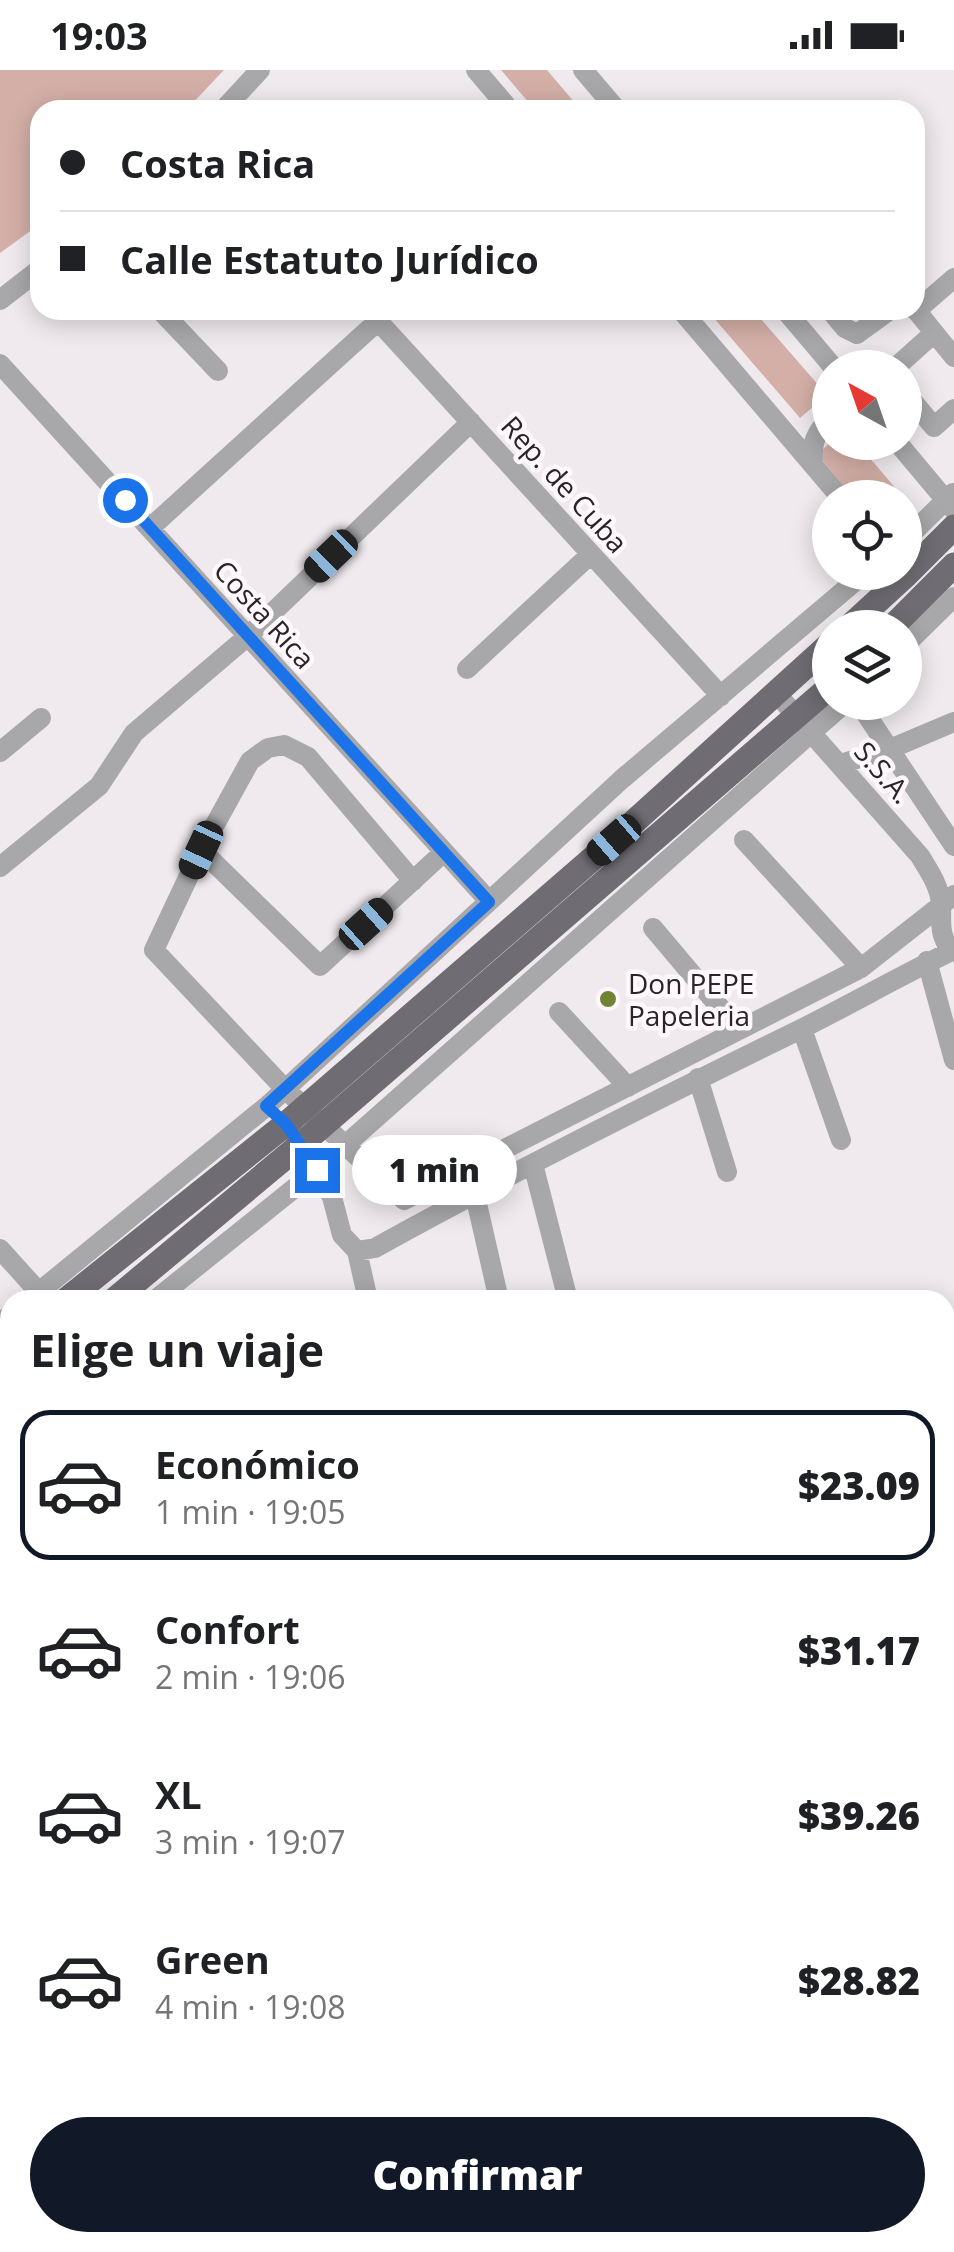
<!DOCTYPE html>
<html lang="es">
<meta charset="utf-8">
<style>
body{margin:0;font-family:"Open Sans",sans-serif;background:#f2f2f2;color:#202124;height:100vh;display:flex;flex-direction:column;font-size:38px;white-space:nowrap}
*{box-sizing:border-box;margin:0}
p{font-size:32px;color:#757577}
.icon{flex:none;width:55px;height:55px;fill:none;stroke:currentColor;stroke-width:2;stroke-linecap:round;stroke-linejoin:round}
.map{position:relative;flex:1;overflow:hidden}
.panel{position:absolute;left:0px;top:1220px;width:955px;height:962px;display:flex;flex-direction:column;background:#fff;border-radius:30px 30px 0 0;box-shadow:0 5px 25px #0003}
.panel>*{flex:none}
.banner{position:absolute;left:30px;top:30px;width:895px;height:220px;border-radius:30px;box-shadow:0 5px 25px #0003;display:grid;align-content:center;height:220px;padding:0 30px;background:#fff}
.needle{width:65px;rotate:320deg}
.tools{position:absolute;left:812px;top:280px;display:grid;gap:20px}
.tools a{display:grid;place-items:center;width:110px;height:110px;border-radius:50%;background:#fff;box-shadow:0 5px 25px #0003;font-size:50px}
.end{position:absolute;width:45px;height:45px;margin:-22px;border:12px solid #1a73e8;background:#fff;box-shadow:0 0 0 5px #fff}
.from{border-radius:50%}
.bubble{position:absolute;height:70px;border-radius:35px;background:#fff;box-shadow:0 5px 25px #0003;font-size:32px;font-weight:800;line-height:70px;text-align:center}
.car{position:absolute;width:30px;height:60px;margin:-30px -15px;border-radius:12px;box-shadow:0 0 8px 2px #0007;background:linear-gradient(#222 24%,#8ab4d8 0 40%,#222 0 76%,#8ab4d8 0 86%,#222 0)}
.banner b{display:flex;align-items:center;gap:35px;height:95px;font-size:38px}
.banner b+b{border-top:2px solid #e0e0e0}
.banner i{width:25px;height:25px;background:#202124}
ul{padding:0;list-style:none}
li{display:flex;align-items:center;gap:30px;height:150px;margin:0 20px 15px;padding:0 10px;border:5px solid transparent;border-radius:30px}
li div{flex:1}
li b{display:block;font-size:38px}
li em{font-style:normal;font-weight:800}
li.on{border-color:#111827}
li>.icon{width:90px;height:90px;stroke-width:1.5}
h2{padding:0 30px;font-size:45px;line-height:120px}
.cta{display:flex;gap:20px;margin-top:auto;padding:20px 30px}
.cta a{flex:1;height:115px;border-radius:60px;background:#111827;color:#fff;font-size:40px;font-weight:800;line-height:115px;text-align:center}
.status{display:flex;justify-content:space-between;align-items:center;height:70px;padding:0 50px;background:#fff;direction:ltr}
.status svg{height:28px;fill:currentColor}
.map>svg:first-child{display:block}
.green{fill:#d3afa7}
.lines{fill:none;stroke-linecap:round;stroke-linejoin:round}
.minor{stroke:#a8a7aa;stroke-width:20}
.major{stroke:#6f6d73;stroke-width:25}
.route{stroke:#1a73e8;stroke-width:12}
.poi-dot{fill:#6f8436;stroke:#fef7fc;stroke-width:4}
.labels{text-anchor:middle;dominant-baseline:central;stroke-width:9;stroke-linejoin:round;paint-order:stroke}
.street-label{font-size:28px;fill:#272527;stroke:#fef7fc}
.poi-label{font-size:28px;fill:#272527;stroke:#fef7fc;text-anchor:start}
</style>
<div class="status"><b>19:03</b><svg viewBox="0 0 49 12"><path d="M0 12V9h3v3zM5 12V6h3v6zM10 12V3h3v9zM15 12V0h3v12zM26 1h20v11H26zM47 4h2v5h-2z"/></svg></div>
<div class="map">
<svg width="954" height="2182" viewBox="0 0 954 2182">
<rect width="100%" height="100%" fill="#f0eaef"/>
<path class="green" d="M 0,0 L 224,0 L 186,40 L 40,40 L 40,154 L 0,183 Z
M 501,0 L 547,0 L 581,40 L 535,40 Z
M 707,240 L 753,240 L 827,325 L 800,348 Z
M 830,373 L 857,373 L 903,427 L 853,427 L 817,384 Z"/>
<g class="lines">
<path class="minor" d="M 476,0 L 510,40
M 583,0 L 617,40
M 223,40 L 260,0
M 0,230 L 40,199
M 915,239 L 954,287
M 160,240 L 218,301
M 368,240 L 721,626
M 681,240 L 841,428
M 785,240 L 834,298
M 830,240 L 845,258 L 857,264 L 890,240
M 916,241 L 954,208
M 0,294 L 489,831
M 895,298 L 934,263
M 905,322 L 934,357 L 954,339
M 897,372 L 954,440
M 813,395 C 811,374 815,363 830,348
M 150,458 L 378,251
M 905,470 L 953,423
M 905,575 L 954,527
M 467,599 L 591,484
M 776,623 L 920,786 C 929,801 939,815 941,833 C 942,855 938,861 951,882
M 858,632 L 954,776
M 0,682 L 41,648
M 840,694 L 890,679 L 954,652
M 744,770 L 861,898
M 201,780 L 320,896 L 444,782
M 0,797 L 99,716 L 134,663 L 248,566 L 471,352
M 413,811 L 308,687 L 284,675 L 268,678 L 250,691 L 201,780 L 154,880 L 285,1019 L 404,1130 L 861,898 L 954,825
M 653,858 L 739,960
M 927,891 L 954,990
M 559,942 L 628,1017
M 802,959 L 841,1070
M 698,1008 L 727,1102
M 292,1062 L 332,1127 L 342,1165 L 357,1181 L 375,1178 C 514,1101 656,1030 797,961 C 850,935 901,905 954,880
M 533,1094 L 568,1230
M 475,1125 L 499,1230
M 0,1179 L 46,1230
M 357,1181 L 368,1230
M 29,1230 L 267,1036 L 622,709 L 866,502
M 155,1230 L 317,1100 L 846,632
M 0,1253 L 10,1245
M 0,1353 L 10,1345
M 945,1549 L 954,1547
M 0,1718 L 10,1731
M 0,1765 L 10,1757
M 945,1906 L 954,1901
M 0,1971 L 10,1979
M 0,2072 L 10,2078
M 945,2143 L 954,2143
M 0,2155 L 10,2148
M 217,2172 L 244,2182"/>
<path class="major" d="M 848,558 L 906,505 L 954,457
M 891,558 L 954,495
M 66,1230 L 286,1054 L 614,770 L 830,574
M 114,1230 L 306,1070 L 830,617
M 0,1283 L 10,1275
M 0,1323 L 10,1315
M 0,1997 L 10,2004
M 0,2037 L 10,2044
M 305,2172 L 359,2182
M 674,2172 L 954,2178"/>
</g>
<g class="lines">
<path class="route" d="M 125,430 L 489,832 L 266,1036 L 286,1054 L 317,1100"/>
</g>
<circle class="poi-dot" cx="608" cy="929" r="10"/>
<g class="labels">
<g class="street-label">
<text transform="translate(565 414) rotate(48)">Rep. de Cuba</text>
<text transform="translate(265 544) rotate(48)">Costa Rica</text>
<text transform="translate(884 702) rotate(49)">S.S.A.</text>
</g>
<g class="poi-label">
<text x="628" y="913">Don PEPE<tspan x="628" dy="32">Papeleria</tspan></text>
</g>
</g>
</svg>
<div class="tools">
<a><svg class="needle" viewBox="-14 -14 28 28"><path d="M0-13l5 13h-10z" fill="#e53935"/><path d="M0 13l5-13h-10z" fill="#757577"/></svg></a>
<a><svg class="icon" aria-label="locate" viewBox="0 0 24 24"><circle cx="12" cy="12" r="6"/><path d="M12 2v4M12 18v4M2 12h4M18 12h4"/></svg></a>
<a><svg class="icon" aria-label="layers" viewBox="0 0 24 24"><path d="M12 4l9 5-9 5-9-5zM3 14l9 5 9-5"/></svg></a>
</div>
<i class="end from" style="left:125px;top:430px"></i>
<i class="end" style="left:317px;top:1100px"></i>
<div class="bubble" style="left:352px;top:1065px;width:165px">1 min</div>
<i class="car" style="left:331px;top:486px;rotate:226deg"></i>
<i class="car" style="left:614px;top:770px;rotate:229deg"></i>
<i class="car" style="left:201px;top:780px;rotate:205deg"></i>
<i class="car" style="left:366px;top:854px;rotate:48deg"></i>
<div class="banner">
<b><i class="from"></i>Costa Rica</b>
<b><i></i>Calle Estatuto Jurídico</b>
</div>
<section class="panel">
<h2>Elige un viaje</h2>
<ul>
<li class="on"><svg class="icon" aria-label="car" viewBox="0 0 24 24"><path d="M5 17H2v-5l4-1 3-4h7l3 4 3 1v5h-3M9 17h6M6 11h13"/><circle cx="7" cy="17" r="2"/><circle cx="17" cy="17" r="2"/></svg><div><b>Económico</b><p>1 min · 19:05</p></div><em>$23.09</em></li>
<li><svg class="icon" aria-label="car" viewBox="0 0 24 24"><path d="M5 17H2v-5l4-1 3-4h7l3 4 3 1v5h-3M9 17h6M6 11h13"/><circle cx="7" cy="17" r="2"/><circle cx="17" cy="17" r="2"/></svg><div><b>Confort</b><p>2 min · 19:06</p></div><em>$31.17</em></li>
<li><svg class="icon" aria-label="car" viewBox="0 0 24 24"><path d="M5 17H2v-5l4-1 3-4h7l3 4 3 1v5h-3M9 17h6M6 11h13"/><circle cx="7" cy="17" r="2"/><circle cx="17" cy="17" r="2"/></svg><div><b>XL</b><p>3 min · 19:07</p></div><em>$39.26</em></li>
<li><svg class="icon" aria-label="car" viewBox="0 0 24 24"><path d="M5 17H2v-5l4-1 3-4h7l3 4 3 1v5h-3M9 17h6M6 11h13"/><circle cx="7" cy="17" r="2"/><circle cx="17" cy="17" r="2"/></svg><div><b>Green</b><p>4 min · 19:08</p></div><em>$28.82</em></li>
</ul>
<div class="cta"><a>Confirmar</a></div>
</section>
</div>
